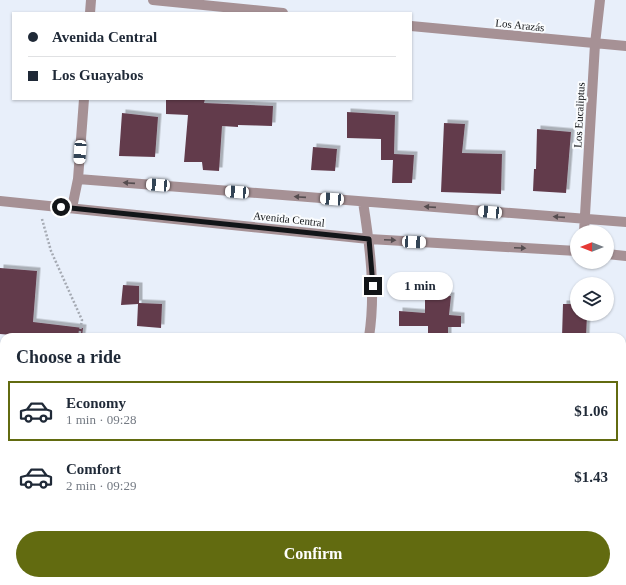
<!DOCTYPE html>
<meta charset="utf-8">
<style>
body{margin:0;font-family:"Times New Roman",serif;background:#f6f6f7;color:#1f2937;height:100vh;display:flex;flex-direction:column;font-size:15px;white-space:nowrap}
*{box-sizing:border-box;margin:0}
p{font-size:13px;color:#747a83}
.icon{flex:none;width:22px;height:22px;fill:none;stroke:currentColor;stroke-width:2;stroke-linecap:round;stroke-linejoin:round}
.map{position:relative;flex:1;overflow:hidden}
.sheet{position:absolute;left:0px;top:333px;width:626px;height:252px;display:flex;flex-direction:column;background:#fff;border-radius:12px 12px 0 0;box-shadow:0 1px 3px #0004}
.sheet>*{flex:none}
.top-card{position:absolute;left:12px;top:12px;width:400px;height:88px;border-radius:0px;box-shadow:0 1px 3px #0004;display:grid;align-content:center;height:88px;padding:0 16px;background:#fff}
.needle{width:26px;rotate:270deg}
.buttons{position:absolute;left:570px;top:225px;display:grid;gap:8px}
.buttons a{display:grid;place-items:center;width:44px;height:44px;border-radius:50%;background:#fff;box-shadow:0 1px 3px #0004;font-size:20px}
.end{position:absolute;width:18px;height:18px;margin:-9px;border:5px solid #121518;background:#fff;box-shadow:0 0 0 2px #fff}
.from{border-radius:50%}
.bubble{position:absolute;height:28px;border-radius:14px;background:#fff;box-shadow:0 1px 3px #0004;font-size:13px;font-weight:800;line-height:28px;text-align:center}
.car{position:absolute;width:12px;height:24px;margin:-12px -6px;border-radius:5px;box-shadow:0 0 3px 1px #0007;background:linear-gradient(#fff 24%,#345 0 40%,#fff 0 76%,#345 0 86%,#fff 0)}
.top-card b{display:flex;align-items:center;gap:14px;height:38px;font-size:15px}
.top-card b+b{border-top:1px solid #e0e1e3}
.top-card i{width:10px;height:10px;background:#1f2937}
ul{padding:0;list-style:none}
li{display:flex;align-items:center;gap:12px;height:60px;margin:0 8px 6px;padding:0 8px;border:2px solid transparent;border-radius:0px}
li div{flex:1}
li b{display:block;font-size:15px}
li em{font-style:normal;font-weight:800}
li.active{border-color:#626b10}
li>.icon{width:36px;height:36px;stroke-width:1.5}
h2{padding:0 16px;font-size:18px;line-height:48px}
.button{display:flex;gap:8px;margin-top:auto;padding:8px 16px}
.button a{flex:1;height:46px;border-radius:24px;background:#626b10;color:#fff;font-size:16px;font-weight:800;line-height:46px;text-align:center}
.map>svg:first-child{display:block}
.building{fill:#623b4b;filter:url(#shadow)}
.lines{fill:none;stroke-linecap:round;stroke-linejoin:round}
.path{stroke:#a5aab3;stroke-width:2.5;stroke-dasharray:2 2;stroke-linecap:butt}
.minor{stroke:#a69195;stroke-width:10}
.oneway{fill:#554d50}
.route{stroke:#121518;stroke-width:5}
.labels{text-anchor:middle;dominant-baseline:central;stroke-width:4;stroke-linejoin:round;paint-order:stroke}
.street-label{font-size:11px;fill:#121518;stroke:#fafcfe}
</style>
<div class="map">
<svg width="626" height="585" viewBox="0 0 626 585">
<defs>
<filter id="shadow"><feDropShadow dx="3.5" dy="-3.5" stdDeviation="0" flood-color="#0004"/></filter>
</defs>
<rect width="100%" height="100%" fill="#e8effa"/>
<path class="building" d="M 166,99 L 205,99 L 204,103 L 273,106 L 272,126 L 238,125 L 238,127 L 222,126 L 219,171 L 203,170 L 202,162 L 184,162 L 188,115 L 166,114 Z
M 347,112 L 395,115 L 394,154 L 414,155 L 412,183 L 392,183 L 393,160 L 381,160 L 381,139 L 347,138 Z
M 122,113 L 158,117 L 155,157 L 119,156 Z
M 444,123 L 465,124 L 462,153 L 502,154 L 501,194 L 441,192 Z
M 537,129 L 571,132 L 566,193 L 533,191 L 534,169 L 536,169 Z
M 313,147 L 337,149 L 335,171 L 311,170 Z
M 0,268 L 37,271 L 33,322 L 83,328 L 82,337 L 36,337 L 0,334 Z
M 123,285 L 139,286 L 139,303 L 162,304 L 161,328 L 137,326 L 138,304 L 121,305 Z
M 430,295 L 451,296 L 449,315 L 461,316 L 461,327 L 448,327 L 448,337 L 428,337 L 428,326 L 399,326 L 399,311 L 425,313 L 425,298 L 430,299 Z
M 563,304 L 577,304 L 577,314 L 587,314 L 586,337 L 562,337 Z"/>
<g class="lines">
<path class="path" d="M 42,219 L 51,251 L 82,320 L 79,337"/>
<path class="minor" d="M 153,0 L 283,13
M 90,13 L 91,0
M 411,26 L 626,46
M 78,179 L 626,222
M 0,201 L 369,239 L 577,251
M 363,202 C 370,246 376,292 369,337
M 72,208 L 78,179 L 84,99
M 584,232 L 595,44 L 600,0
M 607,254 L 626,256
M 0,401 L 4,401
M 622,450 L 626,450
M 0,485 L 4,485
M 622,519 L 626,519
M 559,585 L 560,581"/>
</g>
<defs><path id="oneway-solid" d="M-6-.8H1V-3.2L6.5 0L1 3.2V.8H-6Z"/></defs>
<g class="oneway">
<use href="#oneway-solid" transform="translate(129 183) rotate(-176)"/>
<use href="#oneway-solid" transform="translate(300 197) rotate(-176)"/>
<use href="#oneway-solid" transform="translate(430 207) rotate(-176)"/>
<use href="#oneway-solid" transform="translate(559 217) rotate(-176)"/>
<use href="#oneway-solid" transform="translate(390 240) rotate(3)"/>
<use href="#oneway-solid" transform="translate(520 248) rotate(3)"/>
</g>
<g class="lines">
<path class="route" d="M 61,207 L 369,239 L 373,286"/>
</g>
<g class="labels">
<g class="street-label">
<text transform="translate(520 25) rotate(6)">Los Arazás</text>
<text transform="translate(579 115) rotate(-87)">Los Eucaliptus</text>
<text transform="translate(289 219) rotate(6)">Avenida Central</text>
</g>
</g>
</svg>
<div class="buttons">
<a><svg class="needle" viewBox="-14 -14 28 28"><path d="M0-13l5 13h-10z" fill="#e53935"/><path d="M0 13l5-13h-10z" fill="#747a83"/></svg></a>
<a><svg class="icon" aria-label="layers" viewBox="0 0 24 24"><path d="M12 4l9 5-9 5-9-5zM3 14l9 5 9-5"/></svg></a>
</div>
<i class="end from" style="left:61px;top:207px"></i>
<i class="end" style="left:373px;top:286px"></i>
<div class="bubble" style="left:387px;top:272px;width:66px">1 min</div>
<i class="car" style="left:80px;top:152px;rotate:184deg"></i>
<i class="car" style="left:158px;top:185px;rotate:274deg"></i>
<i class="car" style="left:237px;top:192px;rotate:274deg"></i>
<i class="car" style="left:332px;top:199px;rotate:274deg"></i>
<i class="car" style="left:490px;top:212px;rotate:275deg"></i>
<i class="car" style="left:414px;top:242px;rotate:93deg"></i>
<div class="top-card">
<b><i class="from"></i>Avenida Central</b>
<b><i></i>Los Guayabos</b>
</div>
<section class="sheet">
<h2>Choose a ride</h2>
<ul>
<li class="active"><svg class="icon" aria-label="car" viewBox="0 0 24 24"><path d="M5 17H2v-5l4-1 3-4h7l3 4 3 1v5h-3M9 17h6M6 11h13"/><circle cx="7" cy="17" r="2"/><circle cx="17" cy="17" r="2"/></svg><div><b>Economy</b><p>1 min · 09:28</p></div><em>$1.06</em></li>
<li><svg class="icon" aria-label="car" viewBox="0 0 24 24"><path d="M5 17H2v-5l4-1 3-4h7l3 4 3 1v5h-3M9 17h6M6 11h13"/><circle cx="7" cy="17" r="2"/><circle cx="17" cy="17" r="2"/></svg><div><b>Comfort</b><p>2 min · 09:29</p></div><em>$1.43</em></li>
</ul>
<div class="button"><a>Confirm</a></div>
</section>
</div>
